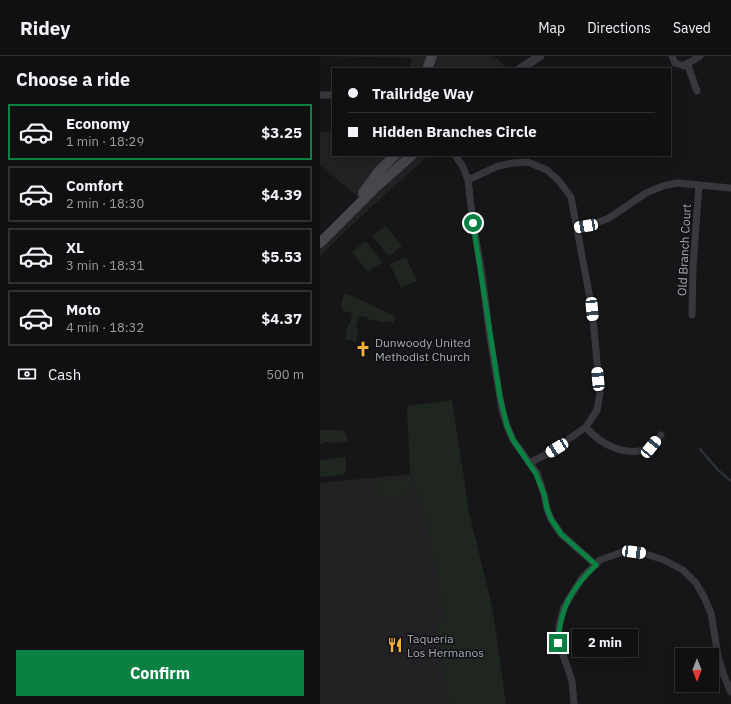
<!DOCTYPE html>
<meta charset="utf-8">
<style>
body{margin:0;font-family:"IBM Plex Sans",sans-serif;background:#1e1e20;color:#f1f3f6;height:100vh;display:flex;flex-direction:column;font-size:15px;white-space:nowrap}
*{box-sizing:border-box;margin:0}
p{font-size:13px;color:#9c9d9f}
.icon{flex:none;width:22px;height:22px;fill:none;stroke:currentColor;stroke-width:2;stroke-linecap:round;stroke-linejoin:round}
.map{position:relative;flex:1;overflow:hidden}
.sheet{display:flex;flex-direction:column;background:#101012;width:320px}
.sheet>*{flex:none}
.banner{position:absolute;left:12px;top:12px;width:339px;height:88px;border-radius:0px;box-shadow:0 4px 16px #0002,0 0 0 1px #303032;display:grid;align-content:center;height:88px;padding:0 16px;background:#101012}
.needle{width:26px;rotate:180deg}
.controls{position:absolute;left:355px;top:592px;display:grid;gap:8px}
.controls a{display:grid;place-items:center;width:44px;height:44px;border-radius:0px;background:#101012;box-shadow:0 4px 16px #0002,0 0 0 1px #303032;font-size:20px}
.end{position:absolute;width:18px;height:18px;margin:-9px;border:5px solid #0b8043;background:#fff;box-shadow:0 0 0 2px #fff}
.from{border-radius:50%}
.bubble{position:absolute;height:28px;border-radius:0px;background:#101012;box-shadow:0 4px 16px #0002,0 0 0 1px #303032;font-size:13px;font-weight:700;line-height:28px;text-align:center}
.car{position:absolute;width:12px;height:24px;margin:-12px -6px;border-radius:5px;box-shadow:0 0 3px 1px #0007;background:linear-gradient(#fff 24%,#345 0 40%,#fff 0 76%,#345 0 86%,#fff 0)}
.banner b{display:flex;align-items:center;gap:14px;height:38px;font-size:15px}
.banner b+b{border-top:1px solid #303032}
.banner i{width:10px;height:10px;background:#f1f3f6}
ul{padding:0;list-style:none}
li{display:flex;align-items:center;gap:12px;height:56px;margin:0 8px 6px;padding:0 8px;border:2px solid #303032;border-radius:0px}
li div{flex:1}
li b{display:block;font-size:15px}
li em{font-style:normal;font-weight:700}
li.current{border-color:#0b8043}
li>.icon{width:36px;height:36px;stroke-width:1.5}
h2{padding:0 16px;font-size:18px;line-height:48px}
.pay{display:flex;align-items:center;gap:10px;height:44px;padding:0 16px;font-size:15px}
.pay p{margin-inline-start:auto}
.action{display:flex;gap:8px;margin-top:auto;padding:8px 16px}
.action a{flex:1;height:46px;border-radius:0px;background:#0b8043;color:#fff;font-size:16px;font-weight:700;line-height:46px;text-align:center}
header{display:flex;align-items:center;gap:24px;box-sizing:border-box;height:56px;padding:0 20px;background:#101012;border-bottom:1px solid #303032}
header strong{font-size:19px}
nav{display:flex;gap:22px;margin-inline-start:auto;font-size:14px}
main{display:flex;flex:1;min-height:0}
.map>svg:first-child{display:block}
.built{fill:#222225}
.green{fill:#1e261f}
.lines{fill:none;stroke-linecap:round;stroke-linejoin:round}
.stream{stroke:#2c353c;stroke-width:2}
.minor{stroke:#37383d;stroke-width:7}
.tertiary{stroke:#37383d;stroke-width:9}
.secondary{stroke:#45474d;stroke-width:10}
.route{stroke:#0b8043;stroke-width:5}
.labels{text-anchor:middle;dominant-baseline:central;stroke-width:3;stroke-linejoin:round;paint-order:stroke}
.street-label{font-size:12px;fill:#a8adb8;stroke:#111113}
.poi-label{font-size:12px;fill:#a8adb8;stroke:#111113;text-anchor:start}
</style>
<header>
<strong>Ridey</strong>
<nav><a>Map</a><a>Directions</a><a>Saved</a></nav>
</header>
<main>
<section class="sheet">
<h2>Choose a ride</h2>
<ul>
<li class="current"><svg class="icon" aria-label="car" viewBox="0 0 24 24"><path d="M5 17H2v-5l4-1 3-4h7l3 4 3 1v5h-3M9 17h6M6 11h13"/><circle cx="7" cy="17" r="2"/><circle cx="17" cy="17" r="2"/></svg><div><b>Economy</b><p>1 min · 18:29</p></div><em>$3.25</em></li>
<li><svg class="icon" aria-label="car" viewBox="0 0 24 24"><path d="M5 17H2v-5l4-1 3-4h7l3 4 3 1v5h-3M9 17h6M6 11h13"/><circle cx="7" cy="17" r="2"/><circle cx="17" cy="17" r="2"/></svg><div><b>Comfort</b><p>2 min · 18:30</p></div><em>$4.39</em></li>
<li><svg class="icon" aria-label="car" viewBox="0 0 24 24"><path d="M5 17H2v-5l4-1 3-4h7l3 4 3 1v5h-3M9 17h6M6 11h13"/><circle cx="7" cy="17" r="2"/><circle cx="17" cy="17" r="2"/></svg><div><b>XL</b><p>3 min · 18:31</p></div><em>$5.53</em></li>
<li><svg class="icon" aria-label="car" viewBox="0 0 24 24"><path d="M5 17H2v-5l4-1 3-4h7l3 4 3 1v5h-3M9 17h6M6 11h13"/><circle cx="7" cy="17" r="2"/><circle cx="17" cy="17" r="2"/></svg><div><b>Moto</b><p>4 min · 18:32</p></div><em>$4.37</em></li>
</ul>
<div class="pay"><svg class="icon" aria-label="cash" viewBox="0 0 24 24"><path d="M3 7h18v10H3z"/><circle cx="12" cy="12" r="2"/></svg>Cash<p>500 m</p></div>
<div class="action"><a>Confirm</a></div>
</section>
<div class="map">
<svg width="411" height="648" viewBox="0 0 411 648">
<rect width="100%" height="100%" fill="#161618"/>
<path class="built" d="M 0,0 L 173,0 L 185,9 L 180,13 L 89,13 L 92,2 Z
M 0,76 L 13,76 L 13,99 L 109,99 L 36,165 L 0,200 L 0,179 L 43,145 L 0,109 Z
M 90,418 L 105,460 L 125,564 L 115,566 L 129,648 L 0,648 L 0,427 Z"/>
<path class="green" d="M 66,170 L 82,190 L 69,200 L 52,180 Z
M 46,185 L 62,206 L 48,216 L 32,196 Z
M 86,201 L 97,225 L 81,232 L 70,208 Z
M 24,238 L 33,240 L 76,261 L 73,267 L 65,265 L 65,267 L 47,263 L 47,261 L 39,260 L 36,272 L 38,273 L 36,286 L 25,283 L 28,269 L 29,269 L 33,257 L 23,255 L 21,250 Z
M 132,344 L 149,456 L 173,555 L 186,648 L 129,648 L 115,566 L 125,564 L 105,460 L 90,418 L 87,350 Z
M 0,374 L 23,374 L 27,379 L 27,386 L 10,387 L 10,386 L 5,386 L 5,387 L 0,388 Z
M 26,401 L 26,414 L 23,419 L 0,421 L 0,404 Z
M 87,421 L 91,438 L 58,442 L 56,425 Z"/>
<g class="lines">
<path class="stream" d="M 380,393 L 398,414 L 411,425"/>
<path class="minor" d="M 352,0 L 355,7 L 364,10 L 380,0
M 367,7 L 377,35
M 0,39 L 13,39
M 135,99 L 143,111 L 148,124 L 153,167 L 162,218 L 169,275 L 182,354 L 187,370 L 193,384 L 217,417 L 224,438 L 227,453 L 231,463 L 241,478 L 276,509
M 148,124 L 178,110 L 193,107 L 208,106 L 227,114 L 239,125 L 251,141 L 272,253 L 280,337 L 277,354 L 266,371 L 229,397 L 209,407
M 258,171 L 274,168 L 289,162 L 326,137 L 343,130 L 357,127 L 411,132
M 372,259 L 373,210 L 379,129
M 266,371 C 280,389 309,403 331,391 C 334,389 338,383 341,379
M 254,648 L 252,625 L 239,587 L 239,570 L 244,551 L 262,522 L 280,504 L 305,495 L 323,497 L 344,504 L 363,514 L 376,527 L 384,541 L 391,557 L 398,600 L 404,620 L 411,636"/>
<path class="tertiary" d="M 200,13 L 220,0"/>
<path class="secondary" d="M 107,13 L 112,0
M 43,137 L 59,115 L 75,99
M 0,187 L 56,131 L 92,99"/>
</g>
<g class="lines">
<path class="route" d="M 153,167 L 180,341 L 187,370 L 193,384 L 216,418 L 224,438 L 227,453 L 231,463 L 241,478 L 276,509 C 251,533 240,552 238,587"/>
</g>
<defs>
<g id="church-bare" transform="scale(1.2)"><path d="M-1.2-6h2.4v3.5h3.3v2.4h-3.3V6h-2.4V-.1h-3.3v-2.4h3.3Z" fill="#f2b134" stroke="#111113" stroke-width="2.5" paint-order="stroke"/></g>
<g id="restaurant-bare" transform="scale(1.2)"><path d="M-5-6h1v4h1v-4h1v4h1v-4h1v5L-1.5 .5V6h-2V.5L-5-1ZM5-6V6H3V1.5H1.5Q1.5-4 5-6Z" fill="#f2b134" stroke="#111113" stroke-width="2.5" paint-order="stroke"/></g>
</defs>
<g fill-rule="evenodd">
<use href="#church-bare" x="43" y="293"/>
<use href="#restaurant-bare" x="75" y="589"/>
</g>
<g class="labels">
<g class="street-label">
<text transform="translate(364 194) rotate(-87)">Old Branch Court</text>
</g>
<g class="poi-label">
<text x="55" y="286">Dunwoody United<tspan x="55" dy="14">Methodist Church</tspan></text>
<text x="87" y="582">Taqueria<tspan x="87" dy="14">Los Hermanos</tspan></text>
</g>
</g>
</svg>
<div class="controls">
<a><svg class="needle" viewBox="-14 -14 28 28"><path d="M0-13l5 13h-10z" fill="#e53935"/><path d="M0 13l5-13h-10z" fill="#9c9d9f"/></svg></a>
</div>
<i class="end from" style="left:153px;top:167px"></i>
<i class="end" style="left:238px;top:587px"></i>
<div class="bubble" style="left:252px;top:573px;width:66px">2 min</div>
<i class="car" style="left:266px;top:170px;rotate:260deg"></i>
<i class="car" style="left:272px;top:253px;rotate:175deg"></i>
<i class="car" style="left:278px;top:323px;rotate:355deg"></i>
<i class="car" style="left:331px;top:391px;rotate:39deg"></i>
<i class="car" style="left:237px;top:392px;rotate:238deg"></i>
<i class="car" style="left:314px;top:496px;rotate:97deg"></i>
<div class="banner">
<b><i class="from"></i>Trailridge Way</b>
<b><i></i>Hidden Branches Circle</b>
</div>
</div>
</main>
